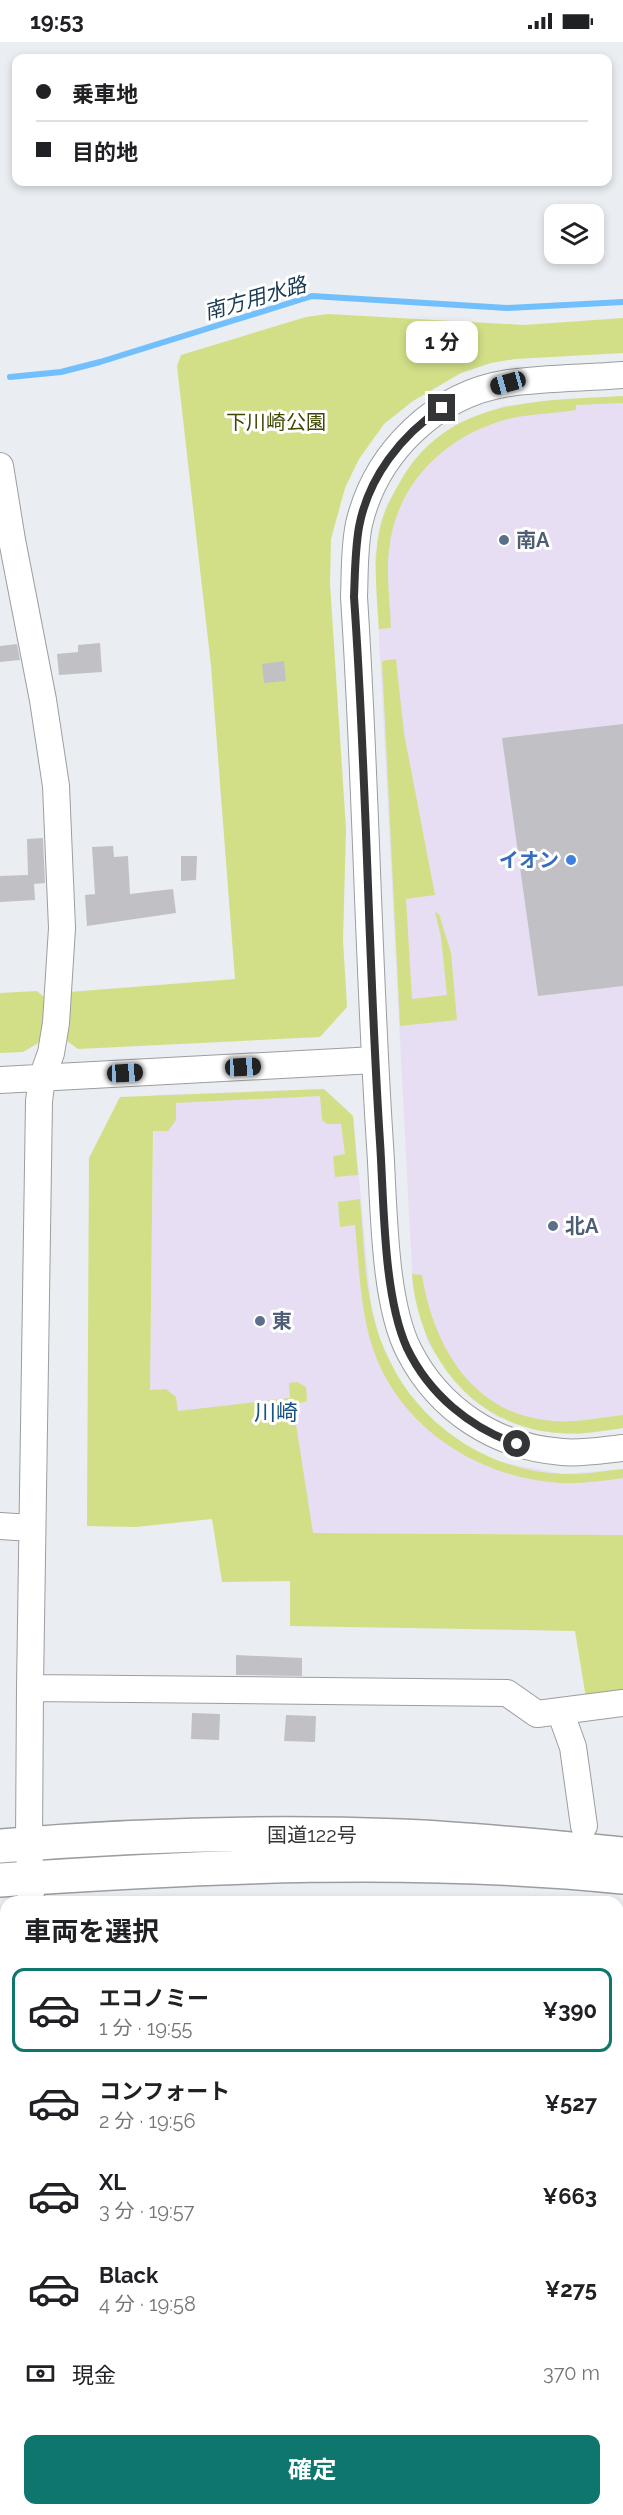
<!DOCTYPE html>
<html lang="ja">
<meta charset="utf-8">
<style>
body{margin:0;font-family:Raleway,"Noto Sans JP",sans-serif;background:#f2f2f2;color:#202124;height:100vh;display:flex;flex-direction:column;font-size:22px;white-space:nowrap}
*{box-sizing:border-box;margin:0}
p{font-size:20px;color:#757577}
.icon{flex:none;width:33px;height:33px;fill:none;stroke:currentColor;stroke-width:2;stroke-linecap:round;stroke-linejoin:round}
.map{position:relative;flex:1;overflow:hidden}
.side{position:absolute;left:0px;top:1854px;width:624px;height:620px;display:flex;flex-direction:column;background:#fff;border-radius:18px 18px 0 0;box-shadow:0 3px 9px #0003}
.side>*{flex:none}
.top-card{position:absolute;left:12px;top:12px;width:600px;height:132px;border-radius:12px;box-shadow:0 3px 9px #0003;display:grid;align-content:center;height:132px;padding:0 24px;background:#fff}
.fabs{position:absolute;left:544px;top:162px;display:grid;gap:12px}
.fabs a{display:grid;place-items:center;width:60px;height:60px;border-radius:12px;background:#fff;box-shadow:0 3px 9px #0003;font-size:30px}
.end{position:absolute;width:27px;height:27px;margin:-14px;border:8px solid #343536;background:#fff;box-shadow:0 0 0 3px #fff}
.from{border-radius:50%}
.bubble{position:absolute;height:42px;border-radius:12px;background:#fff;box-shadow:0 3px 9px #0003;font-size:20px;font-weight:700;line-height:42px;text-align:center}
.car{position:absolute;width:18px;height:36px;margin:-18px -9px;border-radius:8px;box-shadow:0 0 4px 2px #0007;background:linear-gradient(#222 24%,#8ab4d8 0 40%,#222 0 76%,#8ab4d8 0 86%,#222 0)}
.top-card b{display:flex;align-items:center;gap:21px;height:57px;font-size:22px}
.top-card b+b{border-top:2px solid #e0e0e0}
.top-card i{width:15px;height:15px;background:#202124}
ul{padding:0;list-style:none}
li{display:flex;align-items:center;gap:18px;height:84px;margin:0 12px 9px;padding:0 12px;border:3px solid transparent;border-radius:12px}
li div{flex:1}
li b{display:block;font-size:22px}
li em{font-style:normal;font-weight:700}
li.selected{border-color:#0f766e}
li>.icon{width:54px;height:54px;stroke-width:1.5}
h2{padding:0 24px;font-size:27px;line-height:72px}
.pay{display:flex;align-items:center;gap:15px;height:66px;padding:0 24px;font-size:22px}
.pay p{margin-inline-start:auto}
.cta{display:flex;gap:12px;margin-top:auto;padding:12px 24px}
.cta a{flex:1;height:69px;border-radius:12px;background:#0f766e;color:#fff;font-size:24px;font-weight:700;line-height:69px;text-align:center}
.status{display:flex;justify-content:space-between;align-items:center;height:42px;padding:0 30px;background:#fff;direction:ltr}
.status svg{height:16px;fill:currentColor}
.map>svg:first-child{display:block}
.commercial{fill:#e7def3}
.green{fill:#d2df87}
.lines{fill:none;stroke-linecap:round;stroke-linejoin:round}
.stream{stroke:#71c0fd;stroke-width:6}
.building{fill:#c1c1c5}
.minor-casing{stroke:#9b9da1;stroke-width:28}
.highway-casing{stroke:#9b9da1;stroke-width:36}
.minor{stroke:#fff;stroke-width:26}
.highway{stroke:#fff;stroke-width:33}
.route{stroke:#343536;stroke-width:8}
.service-dot{fill:#5c6f8a;stroke:#fff;stroke-width:2}
.shop-dot{fill:#3f7fe0;stroke:#fff;stroke-width:2}
.labels{text-anchor:middle;dominant-baseline:central;stroke-width:6;stroke-linejoin:round;paint-order:stroke}
.park-label{font-size:20px;fill:#404700;stroke:#fff}
.service-label{font-size:20px;font-weight:bold;fill:#4e5e75;stroke:#fff;text-anchor:start}
.shop-label{font-size:20px;font-weight:bold;fill:#366cbe;stroke:#fff;text-anchor:end}
.street-label{font-size:20px;fill:#343536;stroke:#fff}
.water-label{font-size:21px;font-style:italic;fill:#183952;stroke:#fff}
.quarter-label{font-size:22px;fill:#165282;stroke:#fff}
</style>
<div class="status"><b>19:53</b><svg viewBox="0 0 49 12"><path d="M0 12V9h3v3zM5 12V6h3v6zM10 12V3h3v9zM15 12V0h3v12zM26 1h20v11H26zM47 4h2v5h-2z"/></svg></div>
<div class="map">
<svg width="623" height="2473" viewBox="0 0 623 2473">
<rect width="100%" height="100%" fill="#eaedf1"/>
<path class="commercial" d="M 623,354 L 623,1386 L 580,1392 L 557,1391 L 537,1388 L 498,1375 L 474,1359 L 457,1342 L 428,1301 L 413,1247 L 375,517 L 379,488 L 386,465 L 407,428 L 431,402 L 458,381 L 504,364 Z
M 324,1047 L 353,1074 L 371,1262 L 379,1295 L 400,1339 L 410,1354 L 440,1385 L 477,1410 L 500,1420 L 563,1432 L 623,1427 L 623,1493 L 312,1491 L 149,1393 L 154,1053 Z
M 6,1889 L 6,1962 L 0,1963 L 0,1890 Z"/>
<path class="green" d="M 328,272 L 524,283 L 623,276 L 623,311 L 515,317 L 491,321 L 461,331 L 413,359 L 384,382 L 359,417 L 345,446 L 331,497 L 330,542 L 346,787 L 343,898 L 347,965 L 320,995 L 78,1007 L 67,999 L 69,950 L 235,937 L 211,624 L 177,324 L 181,313 L 306,275 Z
M 623,354 L 623,361 L 576,363 L 576,368 C 556,371 536,372 517,375 C 450,389 396,439 389,508 C 386,533 390,561 391,586 L 379,587 C 377,555 373,522 379,491 C 382,472 391,456 400,440 C 448,355 538,359 623,354 Z
M 396,617 L 404,691 L 435,853 L 406,857 L 412,957 L 447,953 L 441,895 L 435,870 L 439,872 L 451,911 L 457,978 L 400,984 L 382,619 Z
M 37,949 L 45,956 L 40,1000 L 23,1010 L 0,1011 L 0,951 Z
M 324,1047 L 353,1074 L 358,1133 L 335,1135 L 333,1114 L 345,1112 L 341,1082 L 327,1082 L 322,1078 L 320,1054 L 176,1061 L 176,1078 L 168,1089 L 153,1089 L 150,1348 L 166,1347 L 176,1355 L 178,1369 L 290,1356 L 289,1341 L 297,1340 L 306,1345 L 307,1359 L 293,1363 L 313,1491 L 623,1493 L 623,1651 L 586,1656 L 575,1589 L 290,1584 L 290,1539 L 222,1540 L 212,1477 L 135,1485 L 87,1484 L 89,1116 L 120,1055 Z
M 360,1157 C 364,1198 364,1243 376,1284 C 400,1368 475,1429 564,1432 C 584,1433 603,1429 623,1427 L 623,1436 C 602,1439 581,1442 560,1441 C 478,1436 398,1385 372,1304 C 360,1265 359,1224 355,1183 L 340,1185 L 338,1160 Z
M 412,1232 L 422,1233 C 433,1301 469,1368 544,1378 C 570,1382 597,1376 623,1373 L 623,1386 C 602,1389 581,1393 559,1391 C 473,1385 418,1314 412,1232 Z"/>
<g class="lines">
<path class="stream" d="M 10,335 L 61,330 L 100,320 L 312,254 L 507,266 L 623,260
M 618,2425 L 623,2425
M 184,2473 L 234,2468"/>
</g>
<path class="building" d="M 100,601 L 102,630 L 59,633 L 57,612 L 78,610 L 78,603 Z
M 17,602 L 20,618 L 0,620 L 0,604 Z
M 284,619 L 286,639 L 264,641 L 262,622 Z
M 623,682 L 623,944 L 538,954 L 502,696 Z
M 43,796 L 45,841 L 34,842 L 35,858 L 0,860 L 0,834 L 28,833 L 27,797 Z
M 113,804 L 114,815 L 128,814 L 130,852 L 173,847 L 176,871 L 87,884 L 85,853 L 95,852 L 92,805 Z
M 181,814 L 197,814 L 196,838 L 181,839 Z
M 236,1613 L 302,1616 L 302,1634 L 236,1633 Z
M 192,1671 L 220,1672 L 219,1698 L 191,1697 Z
M 286,1673 L 316,1674 L 315,1700 L 284,1699 Z"/>
<g class="lines">
<g class="minor-casing">
<path id="minor" d="M 623,333 C 586,336 547,336 509,341 C 436,352 376,410 359,482 C 354,506 355,531 354,555 C 366,737 368,921 380,1103 C 384,1160 383,1259 409,1309 C 439,1368 496,1405 562,1410 C 582,1412 603,1408 623,1406
M 0,424 L 12,498 L 43,658 L 56,744 L 62,886 L 56,981 L 51,1011 L 42,1036 L 39,1059 L 30,1646 L 29,1802 L 31,1860
M 0,1038 L 375,1018
M 0,1484 L 31,1486
M 30,1646 L 507,1651 L 537,1672 L 623,1661
M 560,1669 L 573,1705 L 584,1784
M 70,2468 L 71,2473"/>
</g>
<g class="highway-casing">
<path id="highway" d="M 0,1804 C 132,1793 268,1789 401,1794 C 475,1797 549,1805 623,1812
M 0,1838 C 207,1824 416,1814 623,1835"/>
</g>
<use href="#minor" class="minor"/>
<use href="#highway" class="highway"/>
</g>
<g class="lines">
<path class="route" d="M 442,366 C 401,393 368,436 359,485 C 355,508 355,531 354,555 C 367,736 368,918 380,1100 C 384,1159 383,1253 407,1306 C 429,1352 470,1386 517,1402"/>
</g>
<g class="service-dot">
<circle cx="504" cy="498" r="6"/>
<circle cx="553" cy="1184" r="6"/>
<circle cx="260" cy="1279" r="6"/>
</g>
<circle class="shop-dot" cx="571" cy="818" r="6"/>
<g class="labels">
<g class="park-label">
<text x="276" y="380">下川崎公園</text>
</g>
<g class="service-label">
<text x="516" y="498">南A</text>
<text x="565" y="1184">北A</text>
<text x="272" y="1279">東</text>
</g>
<g class="shop-label">
<text x="559" y="818">イオン</text>
</g>
<g class="street-label">
<text x="312" y="1793">国道122号</text>
</g>
<g class="water-label">
<text transform="translate(255 256) rotate(-16)">南方用水路</text>
</g>
<g class="quarter-label">
<text x="276" y="1370">川崎</text>
</g>
</g>
</svg>
<div class="fabs">
<a><svg class="icon" aria-label="layers" viewBox="0 0 24 24"><path d="M12 4l9 5-9 5-9-5zM3 14l9 5 9-5"/></svg></a>
</div>
<i class="end from" style="left:517px;top:1402px"></i>
<i class="end" style="left:442px;top:366px"></i>
<div class="bubble" style="left:406px;top:279px;width:72px">1 分</div>
<i class="car" style="left:508px;top:341px;rotate:254deg"></i>
<i class="car" style="left:243px;top:1025px;rotate:87deg"></i>
<i class="car" style="left:125px;top:1031px;rotate:87deg"></i>
<div class="top-card">
<b><i class="from"></i>乗車地</b>
<b><i></i>目的地</b>
</div>
<section class="side">
<h2>車両を選択</h2>
<ul>
<li class="selected"><svg class="icon" aria-label="car" viewBox="0 0 24 24"><path d="M5 17H2v-5l4-1 3-4h7l3 4 3 1v5h-3M9 17h6M6 11h13"/><circle cx="7" cy="17" r="2"/><circle cx="17" cy="17" r="2"/></svg><div><b>エコノミー</b><p>1 分 · 19:55</p></div><em>¥390</em></li>
<li><svg class="icon" aria-label="car" viewBox="0 0 24 24"><path d="M5 17H2v-5l4-1 3-4h7l3 4 3 1v5h-3M9 17h6M6 11h13"/><circle cx="7" cy="17" r="2"/><circle cx="17" cy="17" r="2"/></svg><div><b>コンフォート</b><p>2 分 · 19:56</p></div><em>¥527</em></li>
<li><svg class="icon" aria-label="car" viewBox="0 0 24 24"><path d="M5 17H2v-5l4-1 3-4h7l3 4 3 1v5h-3M9 17h6M6 11h13"/><circle cx="7" cy="17" r="2"/><circle cx="17" cy="17" r="2"/></svg><div><b>XL</b><p>3 分 · 19:57</p></div><em>¥663</em></li>
<li><svg class="icon" aria-label="car" viewBox="0 0 24 24"><path d="M5 17H2v-5l4-1 3-4h7l3 4 3 1v5h-3M9 17h6M6 11h13"/><circle cx="7" cy="17" r="2"/><circle cx="17" cy="17" r="2"/></svg><div><b>Black</b><p>4 分 · 19:58</p></div><em>¥275</em></li>
</ul>
<div class="pay"><svg class="icon" aria-label="cash" viewBox="0 0 24 24"><path d="M3 7h18v10H3z"/><circle cx="12" cy="12" r="2"/></svg>現金<p>370 m</p></div>
<div class="cta"><a>確定</a></div>
</section>
</div>
